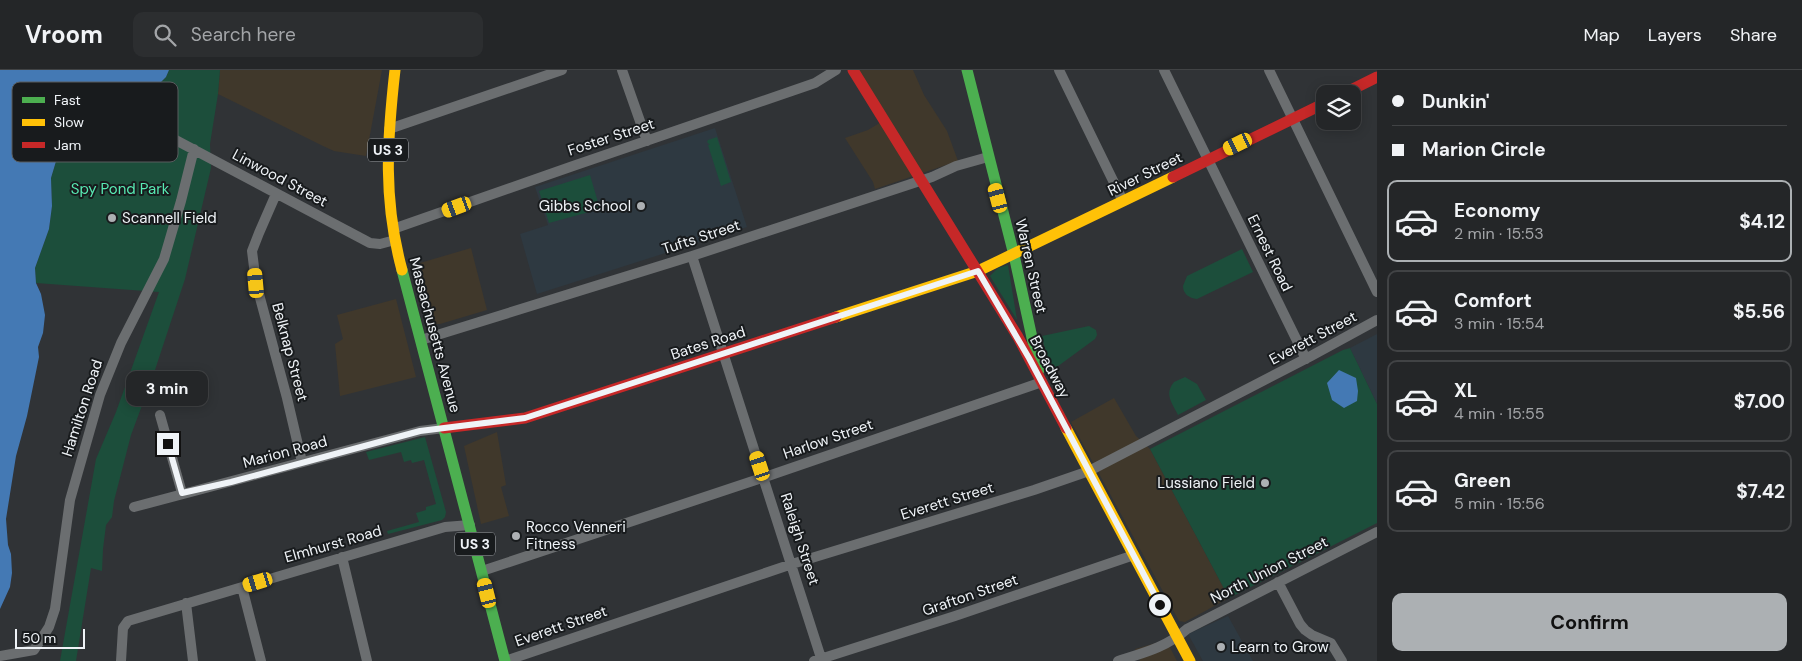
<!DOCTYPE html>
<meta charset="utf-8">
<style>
body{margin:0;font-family:"DM Sans",sans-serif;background:#2c2e30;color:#f1f3f6;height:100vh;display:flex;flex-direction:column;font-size:19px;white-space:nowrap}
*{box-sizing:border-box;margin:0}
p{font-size:16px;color:#a3a5a8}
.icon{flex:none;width:28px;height:28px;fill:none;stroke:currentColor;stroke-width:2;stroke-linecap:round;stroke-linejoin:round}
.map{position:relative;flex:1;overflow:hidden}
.drawer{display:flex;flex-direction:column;background:#242628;width:425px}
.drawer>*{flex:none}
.banner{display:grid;align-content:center;height:110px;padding:0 15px;background:#242628}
.fabs{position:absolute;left:1316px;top:15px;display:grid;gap:10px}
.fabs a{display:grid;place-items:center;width:45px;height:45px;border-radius:10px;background:#242628;box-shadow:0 2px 12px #0003,0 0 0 1px #414345;font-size:25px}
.scale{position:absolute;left:15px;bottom:12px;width:70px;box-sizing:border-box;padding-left:5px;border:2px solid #eff3f7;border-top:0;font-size:14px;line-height:18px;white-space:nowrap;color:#eff3f7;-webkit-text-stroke:4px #181b1d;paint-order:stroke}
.end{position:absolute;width:22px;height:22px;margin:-11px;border:6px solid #eff3f7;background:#111;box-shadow:0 0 0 2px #111}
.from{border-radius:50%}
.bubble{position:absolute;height:35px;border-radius:10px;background:#242628;box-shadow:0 2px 12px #0003,0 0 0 1px #414345;font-size:16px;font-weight:700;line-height:35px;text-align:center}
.car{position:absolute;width:15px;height:30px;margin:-15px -8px;border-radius:6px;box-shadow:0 0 4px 1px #0007;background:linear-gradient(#f5c518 24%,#345 0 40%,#f5c518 0 76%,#345 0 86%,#f5c518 0)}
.banner b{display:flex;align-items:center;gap:18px;height:48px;font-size:19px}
.banner b+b{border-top:1px solid #414345}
.banner i{width:12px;height:12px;background:#f1f3f6}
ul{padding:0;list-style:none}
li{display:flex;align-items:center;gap:15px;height:82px;margin:0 10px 8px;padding:0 5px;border:2px solid #414345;border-radius:10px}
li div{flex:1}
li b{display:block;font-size:19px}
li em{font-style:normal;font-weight:700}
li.active{border-color:#acb0b3}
li>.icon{width:45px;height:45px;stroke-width:1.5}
.button{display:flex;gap:10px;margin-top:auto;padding:10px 15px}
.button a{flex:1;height:58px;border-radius:10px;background:#acb0b3;color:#111;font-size:20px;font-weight:700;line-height:58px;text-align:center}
header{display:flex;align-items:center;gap:30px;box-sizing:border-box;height:70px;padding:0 25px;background:#242628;border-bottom:1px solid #414345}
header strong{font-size:24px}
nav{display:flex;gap:28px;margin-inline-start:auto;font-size:18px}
.search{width:350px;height:45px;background:#2c2e30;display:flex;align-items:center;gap:12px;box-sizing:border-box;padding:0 18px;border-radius:10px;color:#a3a5a8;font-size:19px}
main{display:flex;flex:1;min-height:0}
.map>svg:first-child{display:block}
.commercial{fill:#40382b}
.built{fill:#2e3941}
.green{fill:#1c4e3b}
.water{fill:#4479b4}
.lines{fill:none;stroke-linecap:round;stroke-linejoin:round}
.street{stroke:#6b6e70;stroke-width:10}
.fast{stroke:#4caf50;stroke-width:11}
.slow{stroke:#ffc107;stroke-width:11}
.jam{stroke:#c62828;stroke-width:11}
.route{stroke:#eff3f7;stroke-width:6}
.poi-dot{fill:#acb0b3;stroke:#181b1d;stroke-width:2}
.labels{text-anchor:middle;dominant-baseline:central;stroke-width:4;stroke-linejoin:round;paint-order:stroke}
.shield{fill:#181b1d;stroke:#aeb2b6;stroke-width:1}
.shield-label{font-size:14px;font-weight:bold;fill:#eff3f7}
.street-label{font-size:15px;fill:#eff3f7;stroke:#181b1d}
.park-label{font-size:15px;fill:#58eab3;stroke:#181b1d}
.poi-label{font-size:15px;fill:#eff3f7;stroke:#181b1d;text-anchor:start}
.key{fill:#181b1d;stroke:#585c5e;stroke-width:1}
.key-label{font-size:14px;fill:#eff3f7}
</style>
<header>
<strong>Vroom</strong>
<div class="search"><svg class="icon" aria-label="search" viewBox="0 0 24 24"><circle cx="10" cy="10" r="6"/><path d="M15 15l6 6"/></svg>Search here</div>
<nav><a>Map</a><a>Layers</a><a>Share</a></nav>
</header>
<main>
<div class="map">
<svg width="1377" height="591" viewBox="0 0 1377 591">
<rect width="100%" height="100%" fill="#303336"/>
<path class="commercial" d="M 220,0 L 382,0 L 366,86 L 334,81 L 323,76 L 218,24 Z
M 858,0 L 913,0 L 924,25 L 947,61 L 958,91 L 875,119 L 873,112 L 845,68 L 868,60 L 888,48 Z
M 471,178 L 487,240 L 440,254 L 434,254 L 420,193 Z
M 396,229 L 416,307 L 340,326 L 335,274 L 343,269 L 337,245 Z
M 1114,328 L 1136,366 L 1150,379 L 1229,528 L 1185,552 L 1179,551 L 1071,352 Z
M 497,362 L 506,415 L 501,417 L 509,446 L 481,454 L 464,376 Z
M 1166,570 L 1177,591 L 1140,591 L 1135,579 Z"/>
<path class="built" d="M 715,58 L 747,157 L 537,224 L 520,164 L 548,155 L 535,117 Z
M 1377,264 L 1377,334 L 1350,278 Z
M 1228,546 L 1253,591 L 1203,591 L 1188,564 Z"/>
<path class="green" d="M 169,0 L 220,0 L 218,24 L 210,74 L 211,98 L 185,209 L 153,306 L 131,365 L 114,431 L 112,447 L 106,455 L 103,479 L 102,501 L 91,498 L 76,591 L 60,591 L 96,389 L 116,342 L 159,222 L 36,213 L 35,198 L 49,159 L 52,136 L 51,108 L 57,88 L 66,75 L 80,63 L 120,33 L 135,19 L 155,12 L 158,15 L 166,7 Z
M 717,67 L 731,112 L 721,116 L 708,75 L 710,75 L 707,72 L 708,70 Z
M 590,105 L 600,139 L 549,153 L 539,121 Z
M 1242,179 L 1253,202 L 1197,229 C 1189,228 1183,224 1183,216 L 1187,206 Z
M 1008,195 L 1017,250 L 990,206 L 998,198 Z
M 1089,256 L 1096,260 L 1097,265 L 1095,269 L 1050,302 L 1042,266 Z
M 1350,278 L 1377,334 L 1377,453 L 1229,528 L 1150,379 L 1343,280 Z
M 1185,307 L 1197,314 L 1206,330 L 1178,345 C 1172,333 1164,324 1174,312 Z
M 425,367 L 446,442 L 445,447 L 442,450 L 388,464 L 387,461 L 419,452 L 416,443 L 426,440 L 426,437 L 436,434 L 424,390 L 412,393 L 411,390 L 404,392 L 401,382 L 369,390 L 366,382 Z"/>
<path class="water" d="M 0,0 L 169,0 L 166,7 L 158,15 L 155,12 L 135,19 L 120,33 L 72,69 L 57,88 L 51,108 L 52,136 L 49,159 L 35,198 L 36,213 L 41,224 L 45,245 L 43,263 L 38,277 L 39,287 L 27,346 L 16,386 L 6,449 L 8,475 L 11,484 L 12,503 L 10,517 L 0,539 Z
M 1339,300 L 1356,308 L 1358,321 L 1357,331 L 1344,338 L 1332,330 L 1327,313 Z"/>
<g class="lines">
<path class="street" d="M 622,0 L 647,71
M 1059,0 L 1123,131
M 1164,0 L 1306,289
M 1269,0 L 1377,222
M 153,58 C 149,63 146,64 139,63 L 133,56 L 134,48 L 141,42 C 151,43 155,48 153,58 L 370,173 L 380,174 L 395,170
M 389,59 L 562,0
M 276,124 L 259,163 L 252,181 L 256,213 L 287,328 L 302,392
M 393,159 L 573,96 L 815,13 L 836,0
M 692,186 L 822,591
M 421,270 L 692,186 L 932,107 L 956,96 L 988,87
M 160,345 L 182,423
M 134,437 L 420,361 L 444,358
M 342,487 L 367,591
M 482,501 L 771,405 L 1042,312
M 1278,512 L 1300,554 L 1305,560 L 1312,565 L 1331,573 L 1342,591
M 242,517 L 261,591
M 186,533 L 193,591
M 0,586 L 34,580 L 49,557 L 55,539 L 70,430 L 100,325 L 121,273 L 164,189 L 181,131 L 194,79
M 121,591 L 123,558 L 128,551 L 445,457 L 470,455
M 505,591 L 792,494 L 1034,420 L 1089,401 L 1311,286 L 1377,250
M 814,591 L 955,546 L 1134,485
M 1118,591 C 1143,583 1167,577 1187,559 L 1377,462"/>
<path class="fast" d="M 967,0 L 1014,185 L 1039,300
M 402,200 L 505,591"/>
<path class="slow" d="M 395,0 C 387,71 383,130 402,200
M 836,247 L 978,201 L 1173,107
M 1066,358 L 1190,591"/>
<path class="jam" d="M 853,0 L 1018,267 L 1066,358
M 1343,24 L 1377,7
M 1173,107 L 1325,33
M 444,358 L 525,348 L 836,247"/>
</g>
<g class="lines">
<path class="route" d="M 168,374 L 182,423 L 231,412 L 420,361 L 525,348 L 978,201 L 1029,288 L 1160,535"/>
</g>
<g class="poi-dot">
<circle cx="641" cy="136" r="5"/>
<circle cx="112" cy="148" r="5"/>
<circle cx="1265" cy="413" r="5"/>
<circle cx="516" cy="466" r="5"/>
<circle cx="1221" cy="577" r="5"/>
</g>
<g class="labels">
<g class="shield">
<rect x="368" y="68.5" width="40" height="23" rx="4"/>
<rect x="455" y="462.5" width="40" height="23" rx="4"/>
</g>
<g class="shield-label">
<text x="388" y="80">US 3</text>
<text x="475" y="474">US 3</text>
</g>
<g class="street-label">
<text transform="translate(611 67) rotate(-18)">Foster Street</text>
<text transform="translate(1145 104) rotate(-26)">River Street</text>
<text transform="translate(280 108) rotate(28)">Linwood Street</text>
<text transform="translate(701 167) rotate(-18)">Tufts Street</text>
<text transform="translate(1270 183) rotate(64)">Ernest Road</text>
<text transform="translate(1031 196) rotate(77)">Warren Street</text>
<text transform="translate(435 265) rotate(75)">Massachusetts Avenue</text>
<text transform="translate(1313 268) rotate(-28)">Everett Street</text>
<text transform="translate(708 273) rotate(-18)">Bates Road</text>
<text transform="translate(290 282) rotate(75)">Belknap Street</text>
<text transform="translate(1050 297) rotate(62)">Broadway</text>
<text transform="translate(82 338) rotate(-72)">Hamilton Road</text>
<text transform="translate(828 369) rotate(-19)">Harlow Street</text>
<text transform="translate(285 382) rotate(-15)">Marion Road</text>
<text transform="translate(947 431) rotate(-17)">Everett Street</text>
<text transform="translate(800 469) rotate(72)">Raleigh Street</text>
<text transform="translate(333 474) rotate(-16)">Elmhurst Road</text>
<text transform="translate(1269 500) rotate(-27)">North Union Street</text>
<text transform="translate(970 525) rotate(-19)">Grafton Street</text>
<text transform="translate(561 556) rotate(-19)">Everett Street</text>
</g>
<g class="park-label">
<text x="120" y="119">Spy Pond Park</text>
</g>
<g class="poi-label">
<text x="631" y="136" text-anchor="end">Gibbs School</text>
<text x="122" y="148">Scannell Field</text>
<text x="1255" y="413" text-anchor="end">Lussiano Field</text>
<text x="526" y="457">Rocco Venneri<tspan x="526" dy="17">Fitness</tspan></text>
<text x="1231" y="577">Learn to Grow</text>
</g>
</g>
<rect x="12" y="12" width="166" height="80" rx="8" class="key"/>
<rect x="22" y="27" width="23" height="6" fill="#4caf50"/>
<rect x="22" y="49" width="23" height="7" fill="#ffc107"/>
<rect x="22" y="72" width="23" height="6" fill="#c62828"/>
<g class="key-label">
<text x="54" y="35">Fast</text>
<text x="54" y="57">Slow</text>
<text x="54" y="80">Jam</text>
</g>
</svg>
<div class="fabs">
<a><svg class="icon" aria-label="layers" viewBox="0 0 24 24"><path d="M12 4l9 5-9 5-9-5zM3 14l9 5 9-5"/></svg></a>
</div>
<div class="scale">50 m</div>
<i class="end from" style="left:1160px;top:535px"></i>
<i class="end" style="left:168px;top:374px"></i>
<div class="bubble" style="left:126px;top:301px;width:82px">3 min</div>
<i class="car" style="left:1238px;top:74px;rotate:244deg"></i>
<i class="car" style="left:998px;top:128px;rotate:345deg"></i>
<i class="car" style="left:457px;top:137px;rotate:250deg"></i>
<i class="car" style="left:256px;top:213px;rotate:355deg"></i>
<i class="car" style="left:760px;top:396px;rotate:342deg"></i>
<i class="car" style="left:258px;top:512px;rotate:253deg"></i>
<i class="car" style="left:487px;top:523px;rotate:346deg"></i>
</div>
<section class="drawer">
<div class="banner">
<b><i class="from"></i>Dunkin'</b>
<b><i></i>Marion Circle</b>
</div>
<ul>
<li class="active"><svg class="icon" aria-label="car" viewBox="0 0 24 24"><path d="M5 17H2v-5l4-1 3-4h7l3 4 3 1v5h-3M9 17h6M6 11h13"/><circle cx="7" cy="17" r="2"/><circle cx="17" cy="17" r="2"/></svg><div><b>Economy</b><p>2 min · 15:53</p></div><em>$4.12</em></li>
<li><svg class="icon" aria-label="car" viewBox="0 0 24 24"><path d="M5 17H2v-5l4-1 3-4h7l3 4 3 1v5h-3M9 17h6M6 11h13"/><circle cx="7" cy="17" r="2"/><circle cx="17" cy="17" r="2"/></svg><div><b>Comfort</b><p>3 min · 15:54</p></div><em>$5.56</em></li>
<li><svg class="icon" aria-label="car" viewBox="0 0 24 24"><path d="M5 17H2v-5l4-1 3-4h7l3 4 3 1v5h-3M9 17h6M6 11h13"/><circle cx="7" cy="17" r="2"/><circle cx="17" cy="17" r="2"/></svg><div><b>XL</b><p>4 min · 15:55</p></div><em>$7.00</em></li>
<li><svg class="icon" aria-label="car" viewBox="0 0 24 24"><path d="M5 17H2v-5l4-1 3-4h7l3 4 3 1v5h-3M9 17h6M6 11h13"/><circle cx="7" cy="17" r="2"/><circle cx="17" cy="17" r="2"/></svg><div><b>Green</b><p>5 min · 15:56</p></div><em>$7.42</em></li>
</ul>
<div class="button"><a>Confirm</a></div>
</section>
</main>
